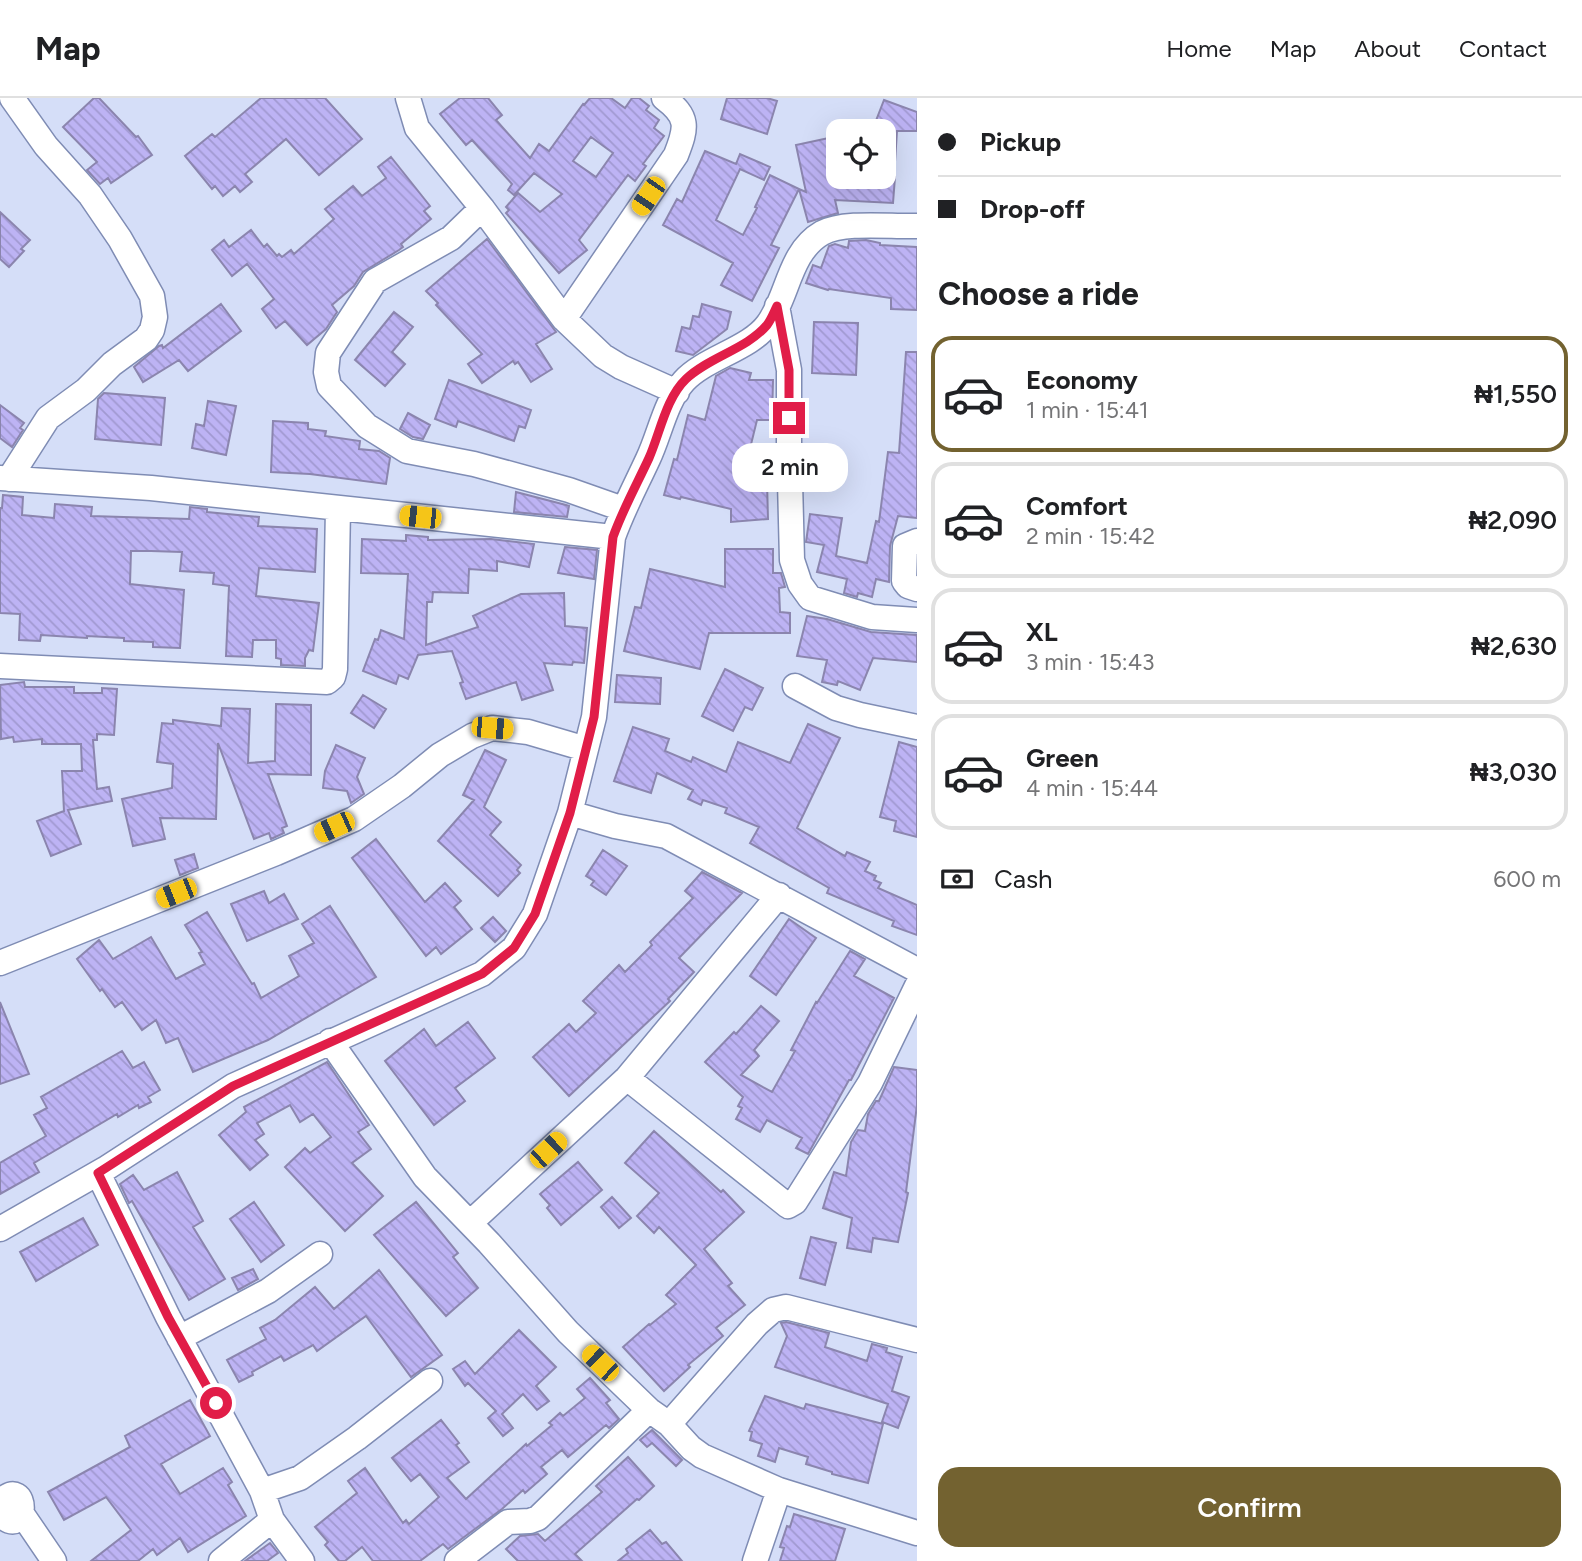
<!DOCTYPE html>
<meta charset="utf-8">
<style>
body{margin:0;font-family:Figtree,sans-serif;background:#f6f6f6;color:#202124;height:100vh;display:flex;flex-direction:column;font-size:26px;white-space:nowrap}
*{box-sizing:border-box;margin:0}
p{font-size:23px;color:#757577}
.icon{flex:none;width:38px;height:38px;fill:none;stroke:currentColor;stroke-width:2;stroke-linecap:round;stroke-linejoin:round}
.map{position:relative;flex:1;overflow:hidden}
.sheet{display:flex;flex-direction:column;background:#fff;width:665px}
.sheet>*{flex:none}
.top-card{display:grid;align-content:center;height:154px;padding:0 21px;background:#fff}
.fabs{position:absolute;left:826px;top:21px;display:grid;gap:14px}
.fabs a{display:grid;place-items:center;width:70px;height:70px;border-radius:14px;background:#fff;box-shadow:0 7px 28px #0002;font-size:35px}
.end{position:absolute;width:32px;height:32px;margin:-16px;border:9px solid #e11d48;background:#fff;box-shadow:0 0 0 4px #fff}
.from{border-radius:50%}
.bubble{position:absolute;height:49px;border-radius:21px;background:#fff;box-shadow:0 7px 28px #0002;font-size:23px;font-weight:600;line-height:49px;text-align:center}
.car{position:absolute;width:21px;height:42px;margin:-21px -10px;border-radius:9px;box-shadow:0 0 5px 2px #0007;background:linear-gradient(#f5c518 24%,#345 0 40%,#f5c518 0 76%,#345 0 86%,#f5c518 0)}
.top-card b{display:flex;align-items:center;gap:24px;height:66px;font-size:26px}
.top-card b+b{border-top:2px solid #e0e0e0}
.top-card i{width:18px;height:18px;background:#202124}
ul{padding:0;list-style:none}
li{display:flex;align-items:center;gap:21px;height:116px;margin:0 14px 10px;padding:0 7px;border:4px solid #e0e0e0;border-radius:21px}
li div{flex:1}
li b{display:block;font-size:26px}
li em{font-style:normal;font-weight:600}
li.current{border-color:#736230}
li>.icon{width:63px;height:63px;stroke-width:1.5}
h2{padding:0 21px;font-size:32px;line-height:84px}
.pay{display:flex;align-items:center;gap:18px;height:77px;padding:0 21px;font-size:26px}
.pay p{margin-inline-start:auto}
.action{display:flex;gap:14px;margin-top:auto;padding:14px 21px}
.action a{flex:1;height:80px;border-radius:21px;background:#736230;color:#fff;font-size:28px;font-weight:600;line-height:80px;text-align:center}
header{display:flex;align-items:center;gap:42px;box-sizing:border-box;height:98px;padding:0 35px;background:#fff;border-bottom:2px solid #e0e0e0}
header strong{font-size:33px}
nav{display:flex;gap:38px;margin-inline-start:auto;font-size:24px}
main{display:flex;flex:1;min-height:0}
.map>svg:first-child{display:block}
.building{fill:url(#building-back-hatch);stroke:#8b85ae;stroke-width:2;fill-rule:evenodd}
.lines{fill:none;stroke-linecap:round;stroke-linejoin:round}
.minor-casing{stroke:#7f8cb4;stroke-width:27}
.minor{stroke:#fff;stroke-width:24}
.route{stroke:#e11d48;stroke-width:9}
</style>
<header>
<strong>Map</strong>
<nav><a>Home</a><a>Map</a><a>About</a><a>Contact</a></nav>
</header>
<main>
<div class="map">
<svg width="917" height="1463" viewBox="0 0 917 1463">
<defs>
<pattern id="building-back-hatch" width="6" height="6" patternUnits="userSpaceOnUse" patternTransform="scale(1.75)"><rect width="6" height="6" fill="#bdb3f4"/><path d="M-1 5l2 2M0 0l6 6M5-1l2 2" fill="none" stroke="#a199d1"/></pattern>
</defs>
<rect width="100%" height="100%" fill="#d5def8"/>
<path class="building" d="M 94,0 L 99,0 L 136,39 L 138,38 L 152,57 L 111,85 L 108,80 L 100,86 L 87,72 L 97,64 L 63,29 Z
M 261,0 L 325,0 L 362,41 L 319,77 L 286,41 L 245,76 L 252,84 L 240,94 L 235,88 L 223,98 L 215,88 L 212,91 L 185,58 L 212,36 L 215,39 Z
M 460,0 L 488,0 L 502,17 L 496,22 L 530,60 L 539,46 L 549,53 L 583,6 L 584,7 L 590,0 L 611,0 L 625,10 L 632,0 L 639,0 L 649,8 L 646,12 L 659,22 L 654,30 L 664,38 L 643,66 L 646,68 L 635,83 L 628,77 L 579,142 L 587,152 L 559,175 L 506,115 L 509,112 L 506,109 L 518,95 L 540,114 L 562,96 L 534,75 L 514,97 L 508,92 L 512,86 L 472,42 L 466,47 L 440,16 ZM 591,39 L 613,55 L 596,79 L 573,63 Z
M 727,0 L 767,0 L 777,3 L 767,36 L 721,21 Z
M 884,2 L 917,14 L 917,33 L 897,33 L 895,64 L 884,63 L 884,33 L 872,33 Z
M 838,38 L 838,79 L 895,79 L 893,105 L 835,102 L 838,115 L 808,124 L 799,91 L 806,94 L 796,47 Z
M 705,53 L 736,66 L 740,56 L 770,69 L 764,82 L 740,71 L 716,122 L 743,137 L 757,110 L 755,109 L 770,77 L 799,91 L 771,147 L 779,150 L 752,203 L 721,187 L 733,165 L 663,127 L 677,101 L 682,104 Z
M 391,59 L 430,108 L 424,113 L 431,121 L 401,146 L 403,149 L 399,152 L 363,174 L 354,188 L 332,207 L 337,214 L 326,231 L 307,247 L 285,223 L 276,230 L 262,211 L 274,201 L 247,166 L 232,178 L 212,152 L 224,142 L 229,149 L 251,132 L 264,149 L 267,146 L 277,158 L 279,156 L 282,159 L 291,152 L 294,156 L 334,121 L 325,111 L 353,88 L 362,98 L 386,80 L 378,69 Z
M 0,114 L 30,142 L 21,151 L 24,153 L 9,169 L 0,161 Z
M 487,141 L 556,234 L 536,246 L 552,271 L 531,284 L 518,264 L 515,266 L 513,263 L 482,285 L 468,266 L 482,256 L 436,207 L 438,205 L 426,193 Z
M 866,142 L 880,145 L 880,147 L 917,149 L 917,212 L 891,211 L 891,200 L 829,191 L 828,192 L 806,185 L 813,167 L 821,170 L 829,148 L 835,146 L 848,150 L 849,143 Z
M 221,206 L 241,233 L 188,273 L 179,262 L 143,284 L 134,269 L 159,248 L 162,247 L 163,250 Z
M 702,206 L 731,214 L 727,231 L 693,257 L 676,253 L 682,229 L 690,231 L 693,218 L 699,219 Z
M 394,214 L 413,229 L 392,254 L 405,266 L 385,288 L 355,262 Z
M 814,224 L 858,225 L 856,277 L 812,275 Z
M 906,254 L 917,254 L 917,420 L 898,418 L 890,448 L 889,484 L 876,481 L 872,499 L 858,495 L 857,499 L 844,495 L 847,481 L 817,474 L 824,447 L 806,444 L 810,416 L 842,420 L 836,458 L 867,465 L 876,423 L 879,424 L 888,354 L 899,355 Z
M 730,270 L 751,275 L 749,282 L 773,282 L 772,322 L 757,322 L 742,383 L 767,383 L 768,421 L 731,424 L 731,411 L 681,399 L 680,401 L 664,397 L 674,361 L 677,362 L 688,317 L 705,322 L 716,278 Z
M 449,282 L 531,312 L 525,330 L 519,328 L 514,343 L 458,323 L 456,329 L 435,321 Z
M 104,295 L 165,300 L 161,347 L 95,341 L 98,301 Z
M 208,303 L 236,308 L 226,357 L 192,350 L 196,326 L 204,328 Z
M 0,307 L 24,325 L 20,330 L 23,332 L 12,349 L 0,340 Z
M 408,315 L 430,327 L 423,341 L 413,339 L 400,331 Z
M 273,323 L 308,325 L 308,331 L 326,333 L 325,338 L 360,343 L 359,351 L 379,353 L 390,360 L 386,386 L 310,376 L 271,374 Z
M 516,394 L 566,407 L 569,408 L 567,419 L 514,414 Z
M 3,397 L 23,399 L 22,417 L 54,420 L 55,406 L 92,409 L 91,418 L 189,421 L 190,409 L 207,411 L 207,414 L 259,419 L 258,428 L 317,431 L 315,474 L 259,470 L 256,498 L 319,505 L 313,553 L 309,552 L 305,560 L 305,568 L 281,567 L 281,561 L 276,560 L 276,542 L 253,542 L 252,559 L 226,558 L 229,488 L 213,486 L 214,475 L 180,473 L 182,454 L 151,453 L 131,453 L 130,486 L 184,492 L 180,550 L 153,549 L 153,544 L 124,543 L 124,540 L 87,538 L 87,540 L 41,537 L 40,543 L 19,542 L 20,516 L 0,515 L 0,410 L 2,410 Z
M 406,437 L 428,439 L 428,442 L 491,441 L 534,446 L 529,469 L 497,463 L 497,473 L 469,471 L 468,495 L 433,494 L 432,504 L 427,504 L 426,547 L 478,529 L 473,518 L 521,496 L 564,495 L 565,528 L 587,530 L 584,565 L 573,564 L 572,567 L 544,565 L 553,592 L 522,602 L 516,584 L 466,601 L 460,585 L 463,584 L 452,553 L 418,557 L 408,581 L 399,577 L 396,586 L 363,573 L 375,541 L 378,542 L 381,532 L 404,541 L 408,476 L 361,475 L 362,441 L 406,443 Z
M 565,449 L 597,452 L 594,481 L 558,475 Z
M 725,451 L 773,451 L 773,475 L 781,475 L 785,489 L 779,490 L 780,514 L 790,515 L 790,535 L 709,535 L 700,571 L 624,553 L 635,509 L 641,510 L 650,471 L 725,489 Z
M 807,518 L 827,521 L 871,534 L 917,537 L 917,564 L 873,560 L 860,592 L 838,583 L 837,587 L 822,584 L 827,562 L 797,558 Z
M 725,571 L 763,590 L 752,612 L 745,609 L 733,633 L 702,618 Z
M 617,577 L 661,580 L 660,606 L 615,604 Z
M 24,584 L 25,589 L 74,589 L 74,595 L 102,595 L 102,590 L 117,591 L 114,637 L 97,636 L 97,642 L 93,642 L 97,691 L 109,689 L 112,703 L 68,712 L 81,746 L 51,758 L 37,723 L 64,713 L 62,673 L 82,673 L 81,646 L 42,646 L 42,641 L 14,644 L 13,639 L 1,641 L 0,587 Z
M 363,597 L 386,611 L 374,630 L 351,615 Z
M 276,606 L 311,607 L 311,677 L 268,676 L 287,728 L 282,730 L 284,735 L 271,741 L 269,735 L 254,741 L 218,645 L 216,721 L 160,720 L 165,741 L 133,748 L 122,701 L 172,690 L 173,666 L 157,664 L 162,625 L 173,626 L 173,622 L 221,628 L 222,610 L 250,611 L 248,665 L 275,663 Z
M 808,626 L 840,640 L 797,730 L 845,758 L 847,754 L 870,764 L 865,773 L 876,778 L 874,782 L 881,785 L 878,790 L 917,807 L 917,837 L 892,828 L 894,823 L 827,795 L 829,790 L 750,745 L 759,729 L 725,715 L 727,710 L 703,702 L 701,707 L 688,701 L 693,692 L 657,675 L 651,695 L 614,683 L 633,629 L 669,641 L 665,653 L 691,664 L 693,659 L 726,674 L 738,644 L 790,665 Z
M 899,644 L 917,649 L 917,739 L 894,733 L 896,723 L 880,719 Z
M 336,647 L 365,660 L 357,679 L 364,696 L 351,705 L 347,693 L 323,690 L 325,673 Z
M 485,652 L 506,662 L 484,709 L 501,724 L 490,737 L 521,767 L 517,772 L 520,775 L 498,798 L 438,743 L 474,702 L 463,697 Z
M 376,741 L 425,804 L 445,785 L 461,803 L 454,809 L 472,831 L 441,856 L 436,849 L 426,858 L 352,760 Z
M 603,752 L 627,768 L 606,797 L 591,787 L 594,783 L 586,778 Z
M 194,756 L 198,770 L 180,777 L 175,762 Z
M 702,774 L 742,795 L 679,860 L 694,874 L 668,901 L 670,903 L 569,998 L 533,959 L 569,926 L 576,934 L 596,915 L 583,903 L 619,867 L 625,874 L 652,847 L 650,844 L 693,800 L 685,793 Z
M 264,793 L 269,805 L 284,796 L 298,821 L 247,843 L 231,806 Z
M 330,808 L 376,879 L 268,942 L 193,974 L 178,940 L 166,945 L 156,922 L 142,932 L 122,904 L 115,909 L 102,891 L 100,893 L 77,861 L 99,842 L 113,861 L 151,839 L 176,881 L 205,866 L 199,855 L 202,854 L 185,827 L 207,814 L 252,886 L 254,885 L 261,900 L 299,878 L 289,858 L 314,845 L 302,826 Z
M 493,819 L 506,833 L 495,844 L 481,830 Z
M 789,821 L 816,840 L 776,897 L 750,878 Z
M 850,853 L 865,861 L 854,878 L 894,900 L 851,982 L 849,982 L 808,1056 L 796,1050 L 802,1040 L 767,1022 L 760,1034 L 736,1021 L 742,1010 L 738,1008 L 743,999 L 705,964 L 734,934 L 736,936 L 761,908 L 779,923 L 754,952 L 759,958 L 741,977 L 772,994 L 795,953 L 791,952 L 816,904 L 817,905 Z
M 0,904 L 29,976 L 0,986 Z
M 468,924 L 495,960 L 455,990 L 465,1003 L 434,1027 L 385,963 L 424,931 L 436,948 Z
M 122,953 L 133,970 L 144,964 L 160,992 L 148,999 L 151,1004 L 139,1010 L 138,1007 L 118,1019 L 117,1016 L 34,1065 L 39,1074 L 0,1096 L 0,1065 L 46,1038 L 34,1017 L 47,1010 L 41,999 Z
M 327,964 L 369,1027 L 358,1034 L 371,1051 L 352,1065 L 383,1098 L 345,1133 L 285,1069 L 305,1050 L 310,1055 L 331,1039 L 313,1016 L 300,1024 L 290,1007 L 257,1025 L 264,1036 L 255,1042 L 268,1057 L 250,1072 L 219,1037 L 246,1014 L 244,1009 Z
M 894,969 L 917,972 L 917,1007 L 906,1094 L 908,1095 L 898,1144 L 873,1140 L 871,1154 L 847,1150 L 852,1120 L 823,1110 L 834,1074 L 846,1078 L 851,1044 L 858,1032 L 865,1033 L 868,1016 L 876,1003 L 879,1003 Z
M 654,1033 L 721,1094 L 723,1092 L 744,1114 L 704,1151 L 732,1185 L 728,1188 L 745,1207 L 716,1230 L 723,1238 L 688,1267 L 690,1269 L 664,1293 L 623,1249 L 649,1226 L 650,1227 L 676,1206 L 666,1197 L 696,1167 L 659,1129 L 654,1135 L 637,1118 L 659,1095 L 625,1065 Z
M 578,1064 L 602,1092 L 561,1127 L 547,1110 L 550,1107 L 540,1096 Z
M 177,1074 L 203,1123 L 193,1129 L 225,1181 L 189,1202 L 132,1103 L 129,1105 L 120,1086 L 133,1077 L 144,1092 Z
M 612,1099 L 631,1120 L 619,1130 L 601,1109 Z
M 254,1104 L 284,1147 L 261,1164 L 230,1121 Z
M 416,1104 L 458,1155 L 453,1159 L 478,1190 L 446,1218 L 374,1137 Z
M 83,1120 L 98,1147 L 36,1183 L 20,1154 Z
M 811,1139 L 836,1145 L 825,1187 L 800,1180 Z
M 253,1171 L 258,1181 L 238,1192 L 232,1180 Z
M 379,1172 L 442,1257 L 411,1279 L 366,1218 L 317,1253 L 313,1247 L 284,1263 L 281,1258 L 252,1274 L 253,1277 L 239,1284 L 227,1262 L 266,1241 L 260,1230 L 275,1222 L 315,1189 L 334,1211 Z
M 786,1224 L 829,1235 L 825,1249 L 867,1263 L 872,1246 L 887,1250 L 886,1254 L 902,1259 L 892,1293 L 909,1299 L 898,1330 L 882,1324 L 888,1306 L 775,1269 L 787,1238 L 781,1225 Z
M 519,1232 L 556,1269 L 536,1288 L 549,1303 L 537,1312 L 523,1296 L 502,1316 L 513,1330 L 503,1338 L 488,1320 L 496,1313 L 468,1285 L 465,1288 L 453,1271 L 465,1263 L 475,1276 Z
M 590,1280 L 610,1302 L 606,1305 L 619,1321 L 609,1330 L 606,1327 L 568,1359 L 562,1352 L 541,1369 L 547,1376 L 525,1395 L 523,1392 L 502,1411 L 448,1451 L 443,1446 L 420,1463 L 373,1463 L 362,1449 L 345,1463 L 339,1463 L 325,1447 L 328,1444 L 315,1429 L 357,1395 L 348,1383 L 365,1370 L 403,1425 L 406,1422 L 409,1426 L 439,1399 L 420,1376 L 411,1383 L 392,1360 L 441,1322 L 459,1345 L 456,1347 L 469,1364 L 447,1380 L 466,1401 L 526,1346 L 527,1348 L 552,1327 L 549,1325 L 560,1315 L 563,1318 L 585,1300 L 577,1291 Z
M 765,1298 L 804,1311 L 806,1306 L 883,1326 L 868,1385 L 832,1376 L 832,1374 L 806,1366 L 808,1359 L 779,1350 L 775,1364 L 758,1358 L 762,1346 L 750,1342 L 752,1334 L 749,1333 Z
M 190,1302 L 210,1338 L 161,1366 L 180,1396 L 223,1370 L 232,1384 L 228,1387 L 246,1418 L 188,1454 L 180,1440 L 157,1457 L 153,1451 L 138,1463 L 91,1463 L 131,1432 L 106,1399 L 64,1422 L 48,1394 L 130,1349 L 125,1338 Z
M 652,1332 L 682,1362 L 676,1368 L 652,1345 L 647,1349 L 640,1342 Z
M 628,1359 L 654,1388 L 639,1402 L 637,1401 L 575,1456 L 582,1463 L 518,1463 L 506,1451 L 520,1438 L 538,1436 L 545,1443 L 602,1394 L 596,1388 Z
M 794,1416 L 845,1431 L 835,1463 L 780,1463 L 784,1450 L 780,1449 L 787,1428 L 790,1429 Z
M 650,1432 L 662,1446 L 666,1444 L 682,1463 L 618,1463 L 628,1455 L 626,1451 Z
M 270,1445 L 278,1455 L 267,1463 L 245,1463 Z"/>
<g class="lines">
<g class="minor-casing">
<path id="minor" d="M 408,0 L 417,30 L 482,110 L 564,221 L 603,258 L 621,269 L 677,294
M 482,110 L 451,140 L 375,183 L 328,255 L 326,274 L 329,288 L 367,328 L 407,353 L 474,366 L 569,392 L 623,411
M 777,208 L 789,272 L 789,344 L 792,462 L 800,486 L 810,500 L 872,519 L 917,522
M 564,221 L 676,57 C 687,29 689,19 664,0
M 0,380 L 151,390 L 613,439
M 9,381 L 48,320 L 86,292 L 112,266 L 146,241 L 152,232 L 155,219 L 152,198 L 120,141 L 90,97 L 46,48 L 12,0
M 917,443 L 905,448 L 904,483 L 908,488 L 917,491
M 0,568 L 327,584 L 333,579 L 335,571 L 338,410
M 795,588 L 836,610 L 860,617 L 917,629
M 570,715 L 615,728 L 666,738 L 917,872
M 0,865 L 276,755 L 354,721 L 402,688 L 440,657 L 472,638 L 492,630 L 528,634 L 586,651
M 330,943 L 425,1079 L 489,1145 L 568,1234 L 649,1312 L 669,1326 L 691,1350 L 702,1358 L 779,1392 L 917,1435
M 627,980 L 788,1108 L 795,1104 L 870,985 L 917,888
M 98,1075 L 168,1219 L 262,1393 L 272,1422 L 302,1463
M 470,1125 L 627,980 L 779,797
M 0,1131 L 105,1071 L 233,988 L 482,876 L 514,850 L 535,816 L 570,715 L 594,619 L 613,439 C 623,411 636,387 648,361 C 660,336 665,304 684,283 C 705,260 750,251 768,226 C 788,199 789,154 822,135 C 845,123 890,129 917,128
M 179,1240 L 268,1193 L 320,1156
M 669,1326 L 757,1226 L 773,1212 L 786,1209 L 917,1242
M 262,1393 L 300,1380 L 357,1340 L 430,1283
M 0,1404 C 30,1374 28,1446 0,1416
M 22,1416 L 54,1463
M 221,1463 L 272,1422
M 457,1463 L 508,1424 L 530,1423 L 538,1420 L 649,1312
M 755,1463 L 779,1392"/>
</g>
<use href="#minor" class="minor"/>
</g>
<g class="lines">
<path class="route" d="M 216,1305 L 168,1219 L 98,1075 L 233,988 L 482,876 L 514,850 L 535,816 L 570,715 L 594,619 L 613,439 C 623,411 637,386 649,360 C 660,335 666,300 686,281 C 709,259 747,251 767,227 C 771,222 774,214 777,208 L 789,272 L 789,320"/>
</g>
</svg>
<div class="fabs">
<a><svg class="icon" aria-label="locate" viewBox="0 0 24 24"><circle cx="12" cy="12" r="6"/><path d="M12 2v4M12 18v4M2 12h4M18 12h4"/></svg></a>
</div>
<i class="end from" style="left:216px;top:1305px"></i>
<i class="end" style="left:789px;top:320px"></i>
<div class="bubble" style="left:732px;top:345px;width:116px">2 min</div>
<i class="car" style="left:648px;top:98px;rotate:214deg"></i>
<i class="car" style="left:420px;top:419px;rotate:276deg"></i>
<i class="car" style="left:492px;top:630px;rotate:95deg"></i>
<i class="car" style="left:334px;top:729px;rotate:246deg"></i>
<i class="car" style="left:176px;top:795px;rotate:248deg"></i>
<i class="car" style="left:548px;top:1052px;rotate:47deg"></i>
<i class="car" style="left:600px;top:1265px;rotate:314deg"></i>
</div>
<section class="sheet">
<div class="top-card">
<b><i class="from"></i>Pickup</b>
<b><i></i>Drop-off</b>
</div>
<h2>Choose a ride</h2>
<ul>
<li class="current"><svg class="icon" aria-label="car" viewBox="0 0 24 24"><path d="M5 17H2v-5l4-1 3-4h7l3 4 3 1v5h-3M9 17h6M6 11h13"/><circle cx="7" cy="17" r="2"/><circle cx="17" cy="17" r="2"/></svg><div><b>Economy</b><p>1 min · 15:41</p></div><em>₦1,550</em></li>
<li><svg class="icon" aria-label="car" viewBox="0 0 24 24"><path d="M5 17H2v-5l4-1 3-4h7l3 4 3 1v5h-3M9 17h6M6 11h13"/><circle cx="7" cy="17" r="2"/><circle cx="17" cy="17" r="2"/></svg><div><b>Comfort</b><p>2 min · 15:42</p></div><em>₦2,090</em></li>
<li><svg class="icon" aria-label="car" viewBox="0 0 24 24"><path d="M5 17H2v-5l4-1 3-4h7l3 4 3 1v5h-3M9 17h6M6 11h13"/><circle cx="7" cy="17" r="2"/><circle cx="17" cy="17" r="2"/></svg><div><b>XL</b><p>3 min · 15:43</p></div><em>₦2,630</em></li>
<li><svg class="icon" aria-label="car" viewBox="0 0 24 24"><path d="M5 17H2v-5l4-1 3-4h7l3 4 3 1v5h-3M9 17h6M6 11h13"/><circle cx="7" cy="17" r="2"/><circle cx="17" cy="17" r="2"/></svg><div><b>Green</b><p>4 min · 15:44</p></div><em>₦3,030</em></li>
</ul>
<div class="pay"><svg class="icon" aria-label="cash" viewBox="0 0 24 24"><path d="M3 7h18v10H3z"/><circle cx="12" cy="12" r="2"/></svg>Cash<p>600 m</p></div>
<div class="action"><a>Confirm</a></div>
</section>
</main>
